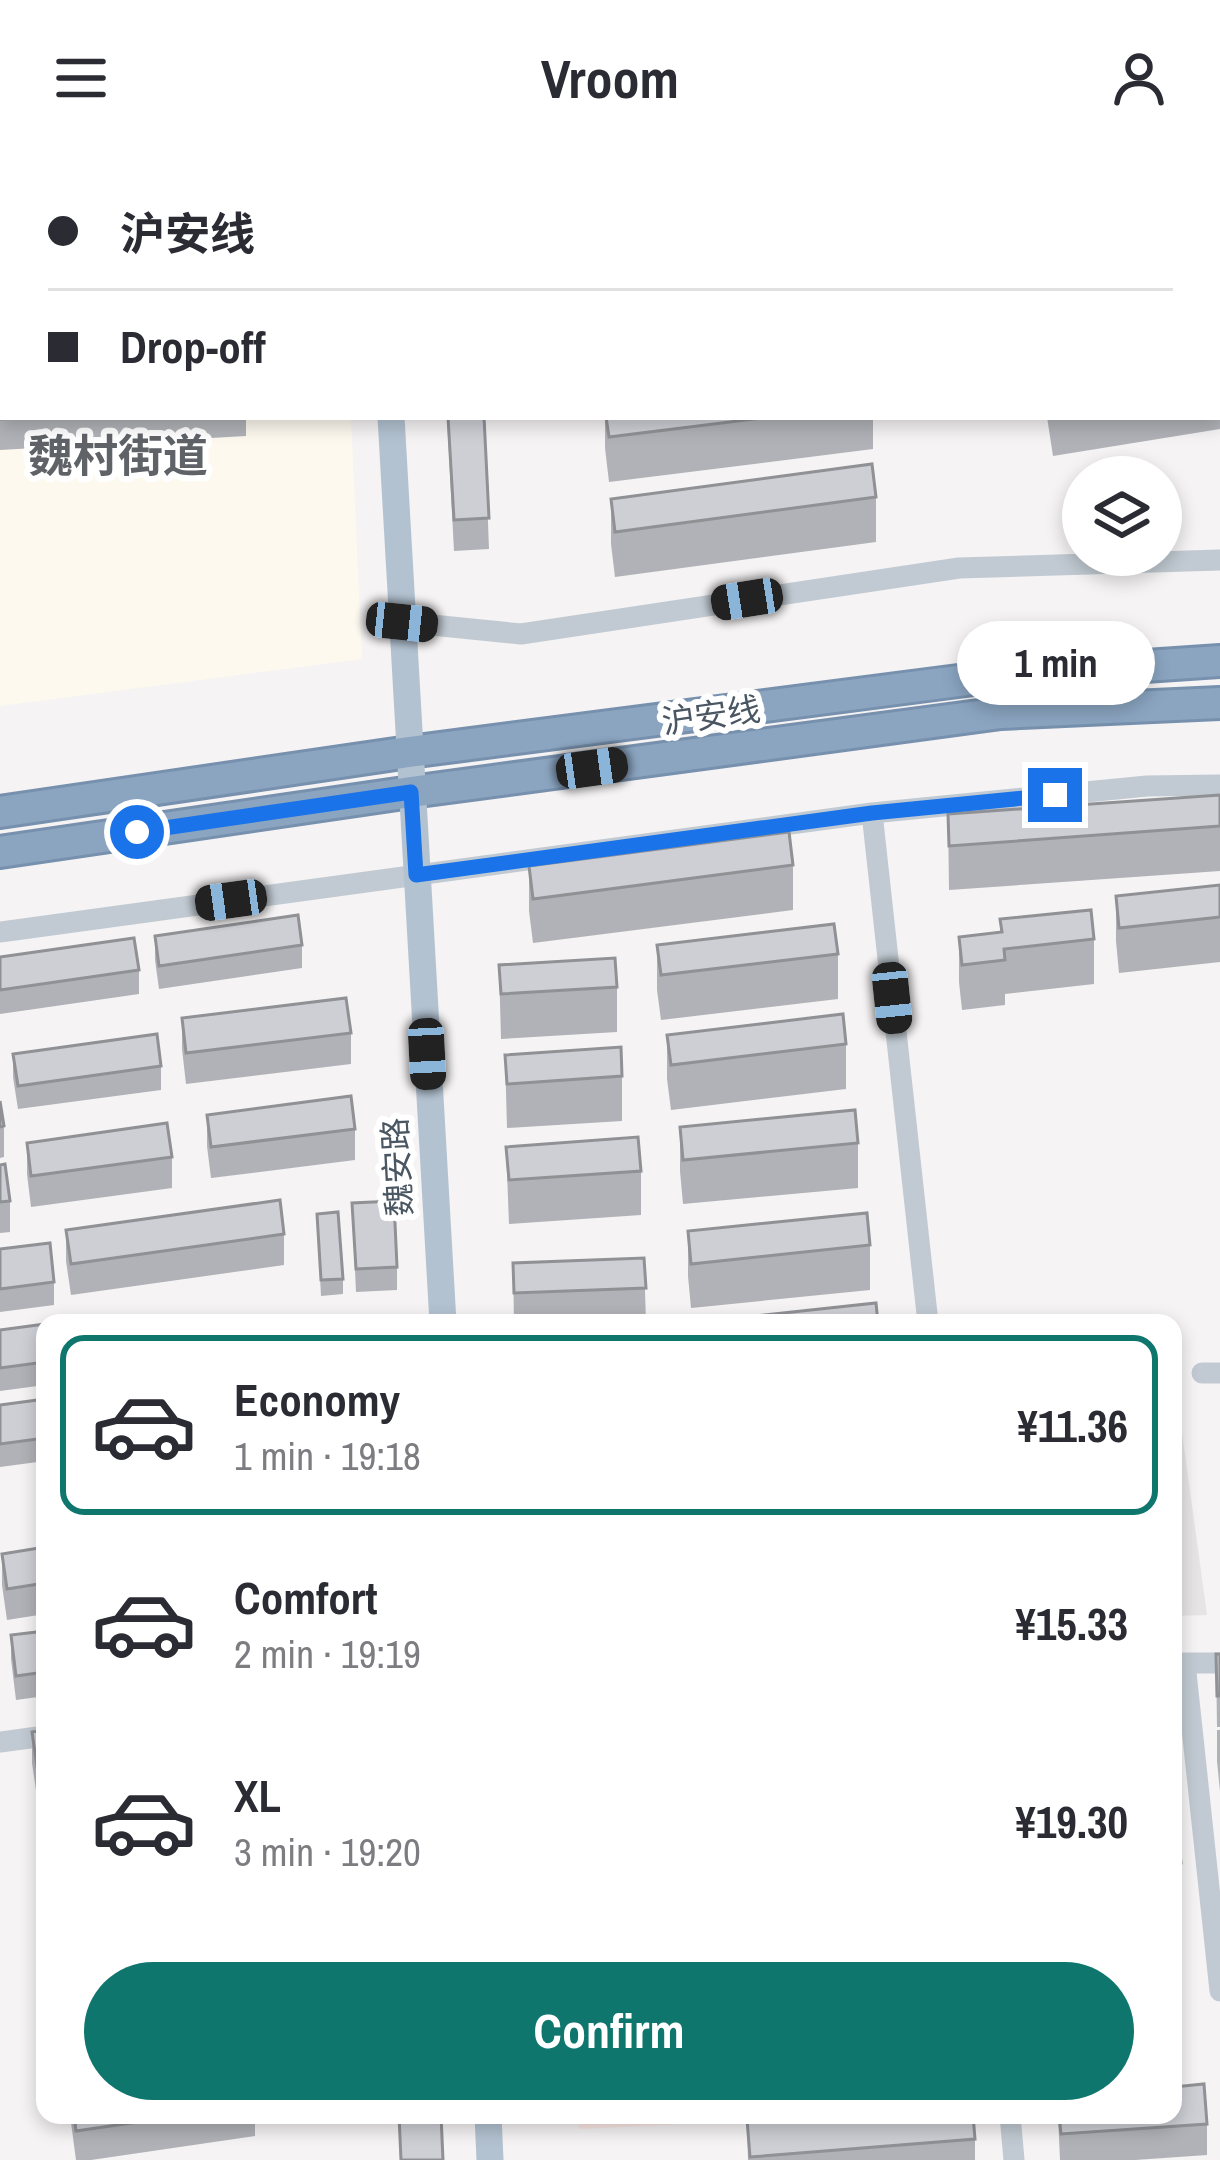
<!DOCTYPE html>
<meta charset="utf-8">
<style>
body{margin:0;font-family:"Archivo Narrow","Noto Sans SC",sans-serif;background:#f2f2f3;color:#2b2b33;height:100vh;display:flex;flex-direction:column;font-size:45px;white-space:nowrap}
*{box-sizing:border-box;margin:0}
p{font-size:39px;color:#7c7c81}
.icon{flex:none;width:66px;height:66px;fill:none;stroke:currentColor;stroke-width:2;stroke-linecap:round;stroke-linejoin:round}
.map{position:relative;flex:1;overflow:hidden}
.side{position:absolute;left:36px;top:1158px;width:1146px;height:810px;display:flex;flex-direction:column;background:#fff;border-radius:24px;box-shadow:0 6px 18px #0003}
.side>*{flex:none}
.top-card{position:absolute;left:0px;top:0px;width:1221px;height:264px;box-shadow:0 6px 18px #0003;display:grid;align-content:center;height:264px;padding:0 48px;background:#fff}
.fabs{position:absolute;left:1062px;top:300px;display:grid;gap:24px}
.fabs a{display:grid;place-items:center;width:120px;height:120px;border-radius:50%;background:#fff;box-shadow:0 6px 18px #0003;font-size:60px}
.end{position:absolute;width:54px;height:54px;margin:-27px;border:15px solid #1a73e8;background:#fff;box-shadow:0 0 0 6px #fff}
.from{border-radius:50%}
.bubble{position:absolute;height:84px;border-radius:42px;background:#fff;box-shadow:0 6px 18px #0003;font-size:39px;font-weight:800;line-height:84px;text-align:center}
.car{position:absolute;width:36px;height:72px;margin:-36px -18px;border-radius:15px;box-shadow:0 0 9px 3px #0007;background:linear-gradient(#222 24%,#8ab4d8 0 40%,#222 0 76%,#8ab4d8 0 86%,#222 0)}
.top-card b{display:flex;align-items:center;gap:42px;height:114px;font-size:45px}
.top-card b+b{border-top:3px solid #e1e1e2}
.top-card i{width:30px;height:30px;background:#2b2b33}
ul{padding:21px 0 0;list-style:none}
li{display:flex;align-items:center;gap:36px;height:180px;margin:0 24px 18px;padding:0 24px;border:6px solid transparent;border-radius:24px}
li div{flex:1}
li b{display:block;font-size:45px}
li em{font-style:normal;font-weight:800}
li.current{border-color:#0f766e}
li>.icon{width:108px;height:108px;stroke-width:1.5}
.button{display:flex;gap:24px;margin-top:auto;padding:24px 48px}
.button a{flex:1;height:138px;border-radius:72px;background:#0f766e;color:#fff;font-size:48px;font-weight:800;line-height:138px;text-align:center}
header{display:flex;justify-content:space-between;align-items:center;height:156px;padding:0 48px;background:#fff;font-size:54px;font-weight:800}
.map>svg:first-child{display:block}
.commercial{fill:#fdf9ef}
.education{fill:#e6e4e5}
.medical{fill:#fce8e6}
.lines{fill:none;stroke-linecap:round;stroke-linejoin:round}
.highway-casing{stroke:#7690ad;stroke-width:36}
.minor{stroke:#c1cad2;stroke-width:21}
.major{stroke:#b3c2d1;stroke-width:27}
.highway{stroke:#8ba5c1;stroke-width:30}
.wall{fill:#b0b2b7}
.shaded-wall{fill:#909195}
.building{fill:#cdcfd5;stroke:#909195;stroke-width:3}
.route{stroke:#1a73e8;stroke-width:15}
.labels{text-anchor:middle;dominant-baseline:central;stroke-width:12;stroke-linejoin:round;paint-order:stroke}
.street-label{font-size:33px;fill:#4a5661;stroke:#fff}
.district-label{font-size:45px;font-weight:bold;fill:#5f6368;stroke:#fff}
</style>
<header><svg class="icon" aria-label="menu" viewBox="0 0 24 24"><path d="M4 6h16M4 12h16M4 18h16"/></svg>Vroom<svg class="icon" aria-label="person" viewBox="0 0 24 24"><circle cx="12" cy="8" r="4"/><path d="M4 21q1-7 8-7t8 7"/></svg></header>
<div class="map">
<svg width="1220" height="2004" viewBox="0 0 1220 2004">
<rect width="100%" height="100%" fill="#f5f3f3"/>
<path class="commercial" d="M 0,0 L 338,0 L 338,3 L 3,3 L 3,261 L 351,261 L 362,503 L 0,550 Z"/>
<path class="education" d="M 1173,1211 L 1207,1459 L 1173,1460 Z"/>
<path class="medical" d="M 578,1959 L 873,1959 L 579,1973 Z"/>
<g class="lines">
<g class="highway-casing">
<path id="highway" d="M 0,656 L 409,596 L 997,520 L 1220,505
M 0,696 L 411,636 L 1001,557 L 1220,547"/>
</g>
<path class="minor" d="M 402,466 L 521,478 L 959,412 L 1220,404
M 872,657 L 928,1167
M 0,776 L 872,657 L 1147,630 L 1220,629
M 1202,1217 L 1220,1217
M 1173,1507 L 1220,1507
M 1185,1507 L 1220,1835
M 0,1586 L 45,1580
M 1010,1959 L 1014,2004"/>
<path class="major" d="M 376,0 L 376,3
M 391,261 L 443,1167
M 488,1959 L 490,2004"/>
<use href="#highway" class="highway"/>
</g>
<path class="wall" d="M 1115,0 L 1220,0 L 1220,33 L 1218,33 L 1218,3 L 1115,3 Z
M 3,74 L 3,166 L 0,166 L 0,75 Z
M 1218,96 L 1220,96 L 1220,174 L 1218,175 Z
M 1218,193 L 1220,193 L 1220,273 L 1053,300 L 1047,261 L 1218,261 Z
M 0,227 L 3,261 L 246,261 L 246,280 L 0,294 Z
M 447,261 L 484,261 L 489,393 L 454,395 Z
M 605,261 L 873,261 L 873,293 L 609,326 L 605,292 Z
M 876,341 L 876,386 L 615,421 L 611,388 L 611,343 Z
M 1220,639 L 1220,715 L 949,734 L 948,658 Z
M 793,709 L 793,754 L 533,787 L 529,755 L 529,710 Z
M 1220,729 L 1220,806 L 1119,817 L 1116,785 L 1116,740 Z
M 1000,763 L 1094,783 L 1094,828 L 1005,838 L 1005,849 L 962,854 L 959,826 L 959,781 L 1000,776 Z
M 155,780 L 302,789 L 302,812 L 159,833 L 155,804 Z
M 657,789 L 838,798 L 838,843 L 661,864 L 657,834 Z
M 0,801 L 139,814 L 139,838 L 0,858 Z
M 499,809 L 617,831 L 617,876 L 501,883 Z
M 182,862 L 351,877 L 351,908 L 186,928 L 182,893 Z
M 667,879 L 846,888 L 846,933 L 671,954 L 667,923 Z
M 13,898 L 161,910 L 161,934 L 18,953 L 13,921 Z
M 505,899 L 622,920 L 622,965 L 507,972 Z
M 0,945 L 4,970 L 4,1001 L 0,1002 Z
M 207,959 L 355,973 L 355,1004 L 211,1022 L 207,990 Z
M 680,971 L 858,987 L 858,1032 L 683,1048 L 680,1015 Z
M 27,987 L 172,1001 L 172,1032 L 31,1051 L 27,1018 Z
M 506,991 L 641,1015 L 641,1059 L 509,1068 Z
M 0,1009 L 10,1045 L 10,1076 L 0,1077 Z
M 352,1047 L 397,1111 L 397,1134 L 356,1136 Z
M 317,1058 L 343,1123 L 343,1138 L 321,1140 Z
M 66,1074 L 284,1078 L 284,1109 L 71,1139 L 66,1105 Z
M 688,1075 L 870,1089 L 870,1134 L 691,1152 L 688,1120 Z
M 0,1093 L 54,1126 L 54,1149 L 0,1156 Z
M 644,1102 L 646,1167 L 514,1167 L 513,1107 Z
M 45,1168 L 45,1229 L 0,1235 L 0,1174 Z
M 45,1243 L 45,1305 L 0,1311 L 0,1249 Z
M 45,1391 L 45,1458 L 7,1464 L 2,1429 L 2,1398 Z
M 45,1475 L 45,1540 L 16,1544 L 11,1503 L 11,1479 Z
M 1216,1498 L 1220,1498 L 1220,1571 L 1217,1571 Z
M 45,1574 L 45,1640 L 37,1641 L 32,1607 L 32,1576 Z
M 1217,1574 L 1220,1574 L 1220,1635 L 1217,1605 Z
M 45,1661 L 45,1714 L 42,1693 L 42,1662 Z
M 1173,1674 L 1181,1707 L 1181,1731 L 1173,1732 Z
M 70,1959 L 255,1959 L 255,1980 L 91,2004 L 76,2004 Z
M 1058,1959 L 1173,1959 L 1207,1968 L 1207,1999 L 1135,2004 L 1060,2004 Z
M 747,1963 L 975,1983 L 975,2004 L 748,2004 Z"/>
<path class="shaded-wall" d="M 717,0 L 761,0 L 761,3 L 710,3 Z
M 802,0 L 865,0 L 857,3 L 802,3 Z"/>
<path class="building" d="M 268,0 L 305,0 L 305,3 L 269,3 Z
M 435,0 L 472,0 L 472,3 L 435,3 Z
M 562,0 L 637,0 L 630,3 L 563,3 Z
M 680,0 L 717,0 L 710,3 L 682,3 Z
M 1121,0 L 1155,0 L 1139,3 L 1121,3 Z
M 3,74 L 3,135 L 0,135 L 0,75 Z
M 1218,96 L 1220,96 L 1220,130 L 1218,130 Z
M 1218,193 L 1220,193 L 1220,229 L 1218,229 Z
M 0,227 L 3,227 L 3,261 L 43,261 L 0,263 Z
M 448,261 L 484,261 L 489,362 L 454,364 Z
M 606,261 L 770,261 L 609,281 Z
M 872,308 L 876,341 L 615,376 L 611,343 Z
M 1220,639 L 1220,670 L 949,690 L 948,658 Z
M 789,676 L 793,709 L 533,743 L 529,710 Z
M 1220,729 L 1220,761 L 1119,772 L 1116,740 Z
M 1091,754 L 1094,783 L 1004,793 L 1005,804 L 962,809 L 959,781 L 1002,776 L 1000,763 Z
M 298,759 L 302,789 L 159,810 L 155,780 Z
M 834,768 L 838,798 L 661,819 L 657,789 Z
M 134,782 L 139,814 L 0,834 L 0,801 Z
M 615,802 L 617,831 L 501,838 L 499,809 Z
M 346,842 L 351,877 L 186,897 L 182,862 Z
M 843,858 L 846,888 L 671,909 L 667,879 Z
M 157,878 L 161,910 L 18,930 L 13,898 Z
M 621,891 L 622,920 L 507,928 L 505,899 Z
M 351,940 L 355,973 L 211,991 L 207,959 Z
M 0,945 L 4,970 L 0,971 Z
M 855,954 L 858,987 L 683,1004 L 680,971 Z
M 167,967 L 172,1001 L 31,1020 L 27,987 Z
M 638,981 L 641,1015 L 509,1024 L 506,991 Z
M 5,1008 L 10,1045 L 0,1046 L 0,1009 Z
M 280,1044 L 284,1078 L 71,1108 L 66,1074 Z
M 394,1045 L 397,1111 L 356,1113 L 352,1047 Z
M 338,1056 L 343,1123 L 321,1124 L 317,1058 Z
M 867,1057 L 870,1089 L 691,1108 L 688,1075 Z
M 50,1087 L 54,1126 L 0,1133 L 0,1093 Z
M 644,1102 L 646,1132 L 514,1137 L 513,1107 Z
M 876,1147 L 878,1167 L 717,1167 L 717,1164 Z
M 45,1168 L 45,1206 L 0,1212 L 0,1174 Z
M 45,1243 L 45,1282 L 0,1288 L 0,1249 Z
M 45,1391 L 45,1427 L 7,1433 L 2,1398 Z
M 45,1475 L 45,1516 L 16,1520 L 11,1479 Z
M 1216,1498 L 1220,1498 L 1220,1540 L 1217,1540 Z
M 45,1574 L 45,1609 L 37,1610 L 32,1576 Z
M 1173,1674 L 1177,1674 L 1181,1707 L 1173,1708 Z
M 1204,1928 L 1207,1968 L 1061,1978 L 1059,1959 L 1173,1959 L 1173,1931 Z
M 74,1959 L 186,1959 L 76,1975 Z
M 399,1959 L 441,1959 L 443,2004 L 401,2004 Z
M 796,1959 L 973,1959 L 975,1983 L 750,2001 L 747,1963 Z"/>
<g class="lines">
<path class="route" d="M 137,676 L 411,636 L 416,719 L 872,657 L 1055,639"/>
</g>
<g class="labels">
<g class="street-label">
<text transform="translate(711 559) rotate(-8)">沪安线</text>
<text transform="translate(397 1011) rotate(-93)">魏安路</text>
</g>
<g class="district-label">
<text x="118" y="299">魏村街道</text>
</g>
</g>
</svg>
<div class="fabs">
<a><svg class="icon" aria-label="layers" viewBox="0 0 24 24"><path d="M12 4l9 5-9 5-9-5zM3 14l9 5 9-5"/></svg></a>
</div>
<i class="end from" style="left:137px;top:676px"></i>
<i class="end" style="left:1055px;top:639px"></i>
<div class="bubble" style="left:957px;top:465px;width:198px">1 min</div>
<i class="car" style="left:747px;top:443px;rotate:261deg"></i>
<i class="car" style="left:402px;top:466px;rotate:96deg"></i>
<i class="car" style="left:592px;top:612px;rotate:82deg"></i>
<i class="car" style="left:231px;top:744px;rotate:262deg"></i>
<i class="car" style="left:892px;top:842px;rotate:174deg"></i>
<i class="car" style="left:427px;top:898px;rotate:177deg"></i>
<div class="top-card">
<b><i class="from"></i>沪安线</b>
<b><i></i>Drop-off</b>
</div>
<section class="side">
<ul>
<li class="current"><svg class="icon" aria-label="car" viewBox="0 0 24 24"><path d="M5 17H2v-5l4-1 3-4h7l3 4 3 1v5h-3M9 17h6M6 11h13"/><circle cx="7" cy="17" r="2"/><circle cx="17" cy="17" r="2"/></svg><div><b>Economy</b><p>1 min · 19:18</p></div><em>¥11.36</em></li>
<li><svg class="icon" aria-label="car" viewBox="0 0 24 24"><path d="M5 17H2v-5l4-1 3-4h7l3 4 3 1v5h-3M9 17h6M6 11h13"/><circle cx="7" cy="17" r="2"/><circle cx="17" cy="17" r="2"/></svg><div><b>Comfort</b><p>2 min · 19:19</p></div><em>¥15.33</em></li>
<li><svg class="icon" aria-label="car" viewBox="0 0 24 24"><path d="M5 17H2v-5l4-1 3-4h7l3 4 3 1v5h-3M9 17h6M6 11h13"/><circle cx="7" cy="17" r="2"/><circle cx="17" cy="17" r="2"/></svg><div><b>XL</b><p>3 min · 19:20</p></div><em>¥19.30</em></li>
</ul>
<div class="button"><a>Confirm</a></div>
</section>
</div>
